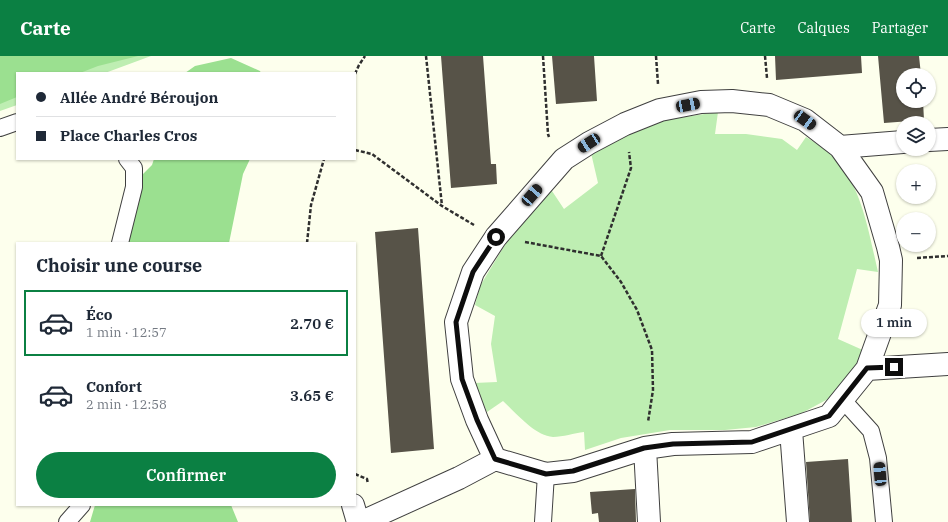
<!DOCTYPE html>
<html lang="fr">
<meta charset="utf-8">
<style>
body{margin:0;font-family:"IBM Plex Serif",serif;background:#f2f2f3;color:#1f2937;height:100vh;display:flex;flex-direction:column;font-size:15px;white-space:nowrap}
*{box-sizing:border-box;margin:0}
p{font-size:13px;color:#747a83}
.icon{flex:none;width:22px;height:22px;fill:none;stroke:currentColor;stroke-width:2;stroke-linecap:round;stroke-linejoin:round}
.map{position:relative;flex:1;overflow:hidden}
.drawer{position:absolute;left:16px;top:186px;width:340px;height:264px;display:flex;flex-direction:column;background:#fff;border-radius:0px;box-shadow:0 1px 3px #0004}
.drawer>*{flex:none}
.banner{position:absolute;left:16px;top:16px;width:340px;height:88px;border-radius:0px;box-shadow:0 1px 3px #0004;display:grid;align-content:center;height:88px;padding:0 20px;background:#fff}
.buttons{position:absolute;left:896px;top:12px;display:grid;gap:8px}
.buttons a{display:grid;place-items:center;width:40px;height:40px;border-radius:50%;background:#fff;box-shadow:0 1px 3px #0004;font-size:20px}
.end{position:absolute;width:18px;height:18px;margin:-9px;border:5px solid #0d0d0d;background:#fff;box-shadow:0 0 0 2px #fff}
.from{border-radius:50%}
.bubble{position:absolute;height:28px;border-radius:14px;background:#fff;box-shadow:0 1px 3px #0004;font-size:13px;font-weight:600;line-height:28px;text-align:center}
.car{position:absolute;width:12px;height:24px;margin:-12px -6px;border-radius:5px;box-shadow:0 0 3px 1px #0007;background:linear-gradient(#222 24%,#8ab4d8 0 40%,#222 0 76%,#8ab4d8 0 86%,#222 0)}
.banner b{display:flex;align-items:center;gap:14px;height:38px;font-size:15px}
.banner b+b{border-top:1px solid #e0e1e3}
.banner i{width:10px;height:10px;background:#1f2937}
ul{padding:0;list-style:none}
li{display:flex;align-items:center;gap:12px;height:66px;margin:0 8px 6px;padding:0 12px;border:2px solid transparent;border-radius:0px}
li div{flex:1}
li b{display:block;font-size:15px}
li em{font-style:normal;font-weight:600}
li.selected{border-color:#0b8043}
li>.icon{width:36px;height:36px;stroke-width:1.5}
h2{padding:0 20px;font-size:18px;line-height:48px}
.button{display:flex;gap:8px;margin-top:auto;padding:8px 20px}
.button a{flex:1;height:46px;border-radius:24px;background:#0b8043;color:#fff;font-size:16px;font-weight:600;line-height:46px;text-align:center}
header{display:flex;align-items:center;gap:24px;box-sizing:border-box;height:56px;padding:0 20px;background:#0b8043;color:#fff}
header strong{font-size:19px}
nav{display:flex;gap:22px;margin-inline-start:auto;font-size:14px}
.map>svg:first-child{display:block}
.green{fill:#beeeb2}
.forest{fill:#9be090}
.building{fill:#575348}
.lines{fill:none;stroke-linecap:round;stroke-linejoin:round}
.service-casing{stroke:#404040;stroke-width:18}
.minor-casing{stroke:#404040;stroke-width:24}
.path{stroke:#2f2f2f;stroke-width:2.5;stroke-dasharray:4 2;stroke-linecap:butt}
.service{stroke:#fff;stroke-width:16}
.minor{stroke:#fff;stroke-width:22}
.route{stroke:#0d0d0d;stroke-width:5}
</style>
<header>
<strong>Carte</strong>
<nav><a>Carte</a><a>Calques</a><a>Partager</a></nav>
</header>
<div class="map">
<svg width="948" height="466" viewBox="0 0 948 466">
<rect width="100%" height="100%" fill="#fdffed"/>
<path class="green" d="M 0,0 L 151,0 L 105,17 L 17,17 L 17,49 L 0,55 Z
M 718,56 L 715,78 L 746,78 L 782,83 L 797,94 L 806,81 C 819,89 834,98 843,112 C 864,142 870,182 878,216 L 857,213 L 838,283 L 865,295 L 855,317 L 828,343 L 802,357 L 756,371 L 725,374 L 670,374 L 621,382 L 585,394 L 584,376 C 574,377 563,381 553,381 C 535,380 516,357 503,345 L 487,356 L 474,327 L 497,326 L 491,288 L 495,260 L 475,249 L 480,230 L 520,164 L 550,132 L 564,153 L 598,127 L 591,97 L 637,70 L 658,65 Z"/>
<path class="forest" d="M 0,0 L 138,0 L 98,10 L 80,17 L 17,17 L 17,41 L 0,48 Z
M 231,2 L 260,15 L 261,17 L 185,17 L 195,10 Z
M 154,103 L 250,103 L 243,118 L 229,187 L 127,187 L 141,120 L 152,109 Z
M 95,449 L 231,449 L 238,466 L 90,466 Z"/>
<path class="building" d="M 441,0 L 483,0 L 491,108 L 496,108 L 497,128 L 451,132 Z
M 552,0 L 594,0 L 597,45 L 556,48 Z
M 775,0 L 861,0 L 862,17 L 776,24 Z
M 878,0 L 919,0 L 921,19 L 903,19 L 903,45 L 923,45 L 924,64 L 884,67 Z
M 418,172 L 434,393 L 391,397 L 375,176 Z
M 848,403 L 852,466 L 810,466 L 806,406 Z
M 635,433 L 636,466 L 599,466 L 598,457 L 592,458 L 590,436 Z"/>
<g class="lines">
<g class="service-casing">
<path id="service" d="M 0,72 L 17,66
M 120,187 L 134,131 L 134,112 L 127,103
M 842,343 L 871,375 L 878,402 L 884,466
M 67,466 L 82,449
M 543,466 L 546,418"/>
</g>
<g class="minor-casing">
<path id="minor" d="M 929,84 L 948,83
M 840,91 L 903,86
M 867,313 L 948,308
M 791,374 L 798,466
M 645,392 L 649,466
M 353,449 L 358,466
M 362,466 L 459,422 L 495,403 L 546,418 L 573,415 L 645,392 L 673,388 L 752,386 L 829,360 L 867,313 L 890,249 L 891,204 L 888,191 L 872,136 L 840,91 L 805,64 L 769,49 L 732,45 L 701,46 L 660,54 L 625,68 L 589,87 L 564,103 L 496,181 L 473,216 L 456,266 L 462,323 L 477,364 L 495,403"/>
</g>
<path class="path" d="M 426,0 L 442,150
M 543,0 L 548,78 L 549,81
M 656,0 L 658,28
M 765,0 L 767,22
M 355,18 L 359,9 L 365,0
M 355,94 L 372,98 L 442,150 L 474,169
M 525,186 L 601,200 L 621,226 L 637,254 L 652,294 L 653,334 L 648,366
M 307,187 L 311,149 L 324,103
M 601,200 L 631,112 L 629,96
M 917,202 L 948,200
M 355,418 L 367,423 L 368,428"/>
<use href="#service" class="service"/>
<use href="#minor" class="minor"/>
</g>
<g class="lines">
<path class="route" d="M 496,181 L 473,216 L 456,266 L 462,323 L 477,364 L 495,403 L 546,418 L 573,415 L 644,392 L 673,388 L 752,386 L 829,360 L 867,312 L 894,311"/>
</g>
</svg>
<div class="buttons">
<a><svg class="icon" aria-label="locate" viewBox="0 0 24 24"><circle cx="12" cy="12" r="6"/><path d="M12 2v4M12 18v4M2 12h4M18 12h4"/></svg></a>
<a><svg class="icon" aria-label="layers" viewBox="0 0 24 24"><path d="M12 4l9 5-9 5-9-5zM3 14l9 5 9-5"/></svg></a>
<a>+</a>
<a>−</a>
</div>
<i class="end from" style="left:496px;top:181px"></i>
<i class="end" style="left:894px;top:311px"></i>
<div class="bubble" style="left:861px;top:253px;width:66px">1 min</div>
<i class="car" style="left:688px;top:49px;rotate:79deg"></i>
<i class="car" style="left:805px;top:64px;rotate:126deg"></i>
<i class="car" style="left:589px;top:87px;rotate:237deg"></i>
<i class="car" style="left:532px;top:139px;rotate:41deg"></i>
<i class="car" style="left:880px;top:418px;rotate:355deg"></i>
<div class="banner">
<b><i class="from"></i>Allée André Béroujon</b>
<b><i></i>Place Charles Cros</b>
</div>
<section class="drawer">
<h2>Choisir une course</h2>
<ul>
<li class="selected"><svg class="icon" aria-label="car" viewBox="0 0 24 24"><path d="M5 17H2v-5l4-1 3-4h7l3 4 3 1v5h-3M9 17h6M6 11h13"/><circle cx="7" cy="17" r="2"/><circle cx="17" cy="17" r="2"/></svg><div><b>Éco</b><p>1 min · 12:57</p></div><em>2.70 €</em></li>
<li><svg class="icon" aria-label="car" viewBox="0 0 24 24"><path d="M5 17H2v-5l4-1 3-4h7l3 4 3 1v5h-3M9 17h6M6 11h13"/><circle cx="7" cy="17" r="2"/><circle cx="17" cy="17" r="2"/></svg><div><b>Confort</b><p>2 min · 12:58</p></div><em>3.65 €</em></li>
</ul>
<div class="button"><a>Confirmer</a></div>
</section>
</div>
